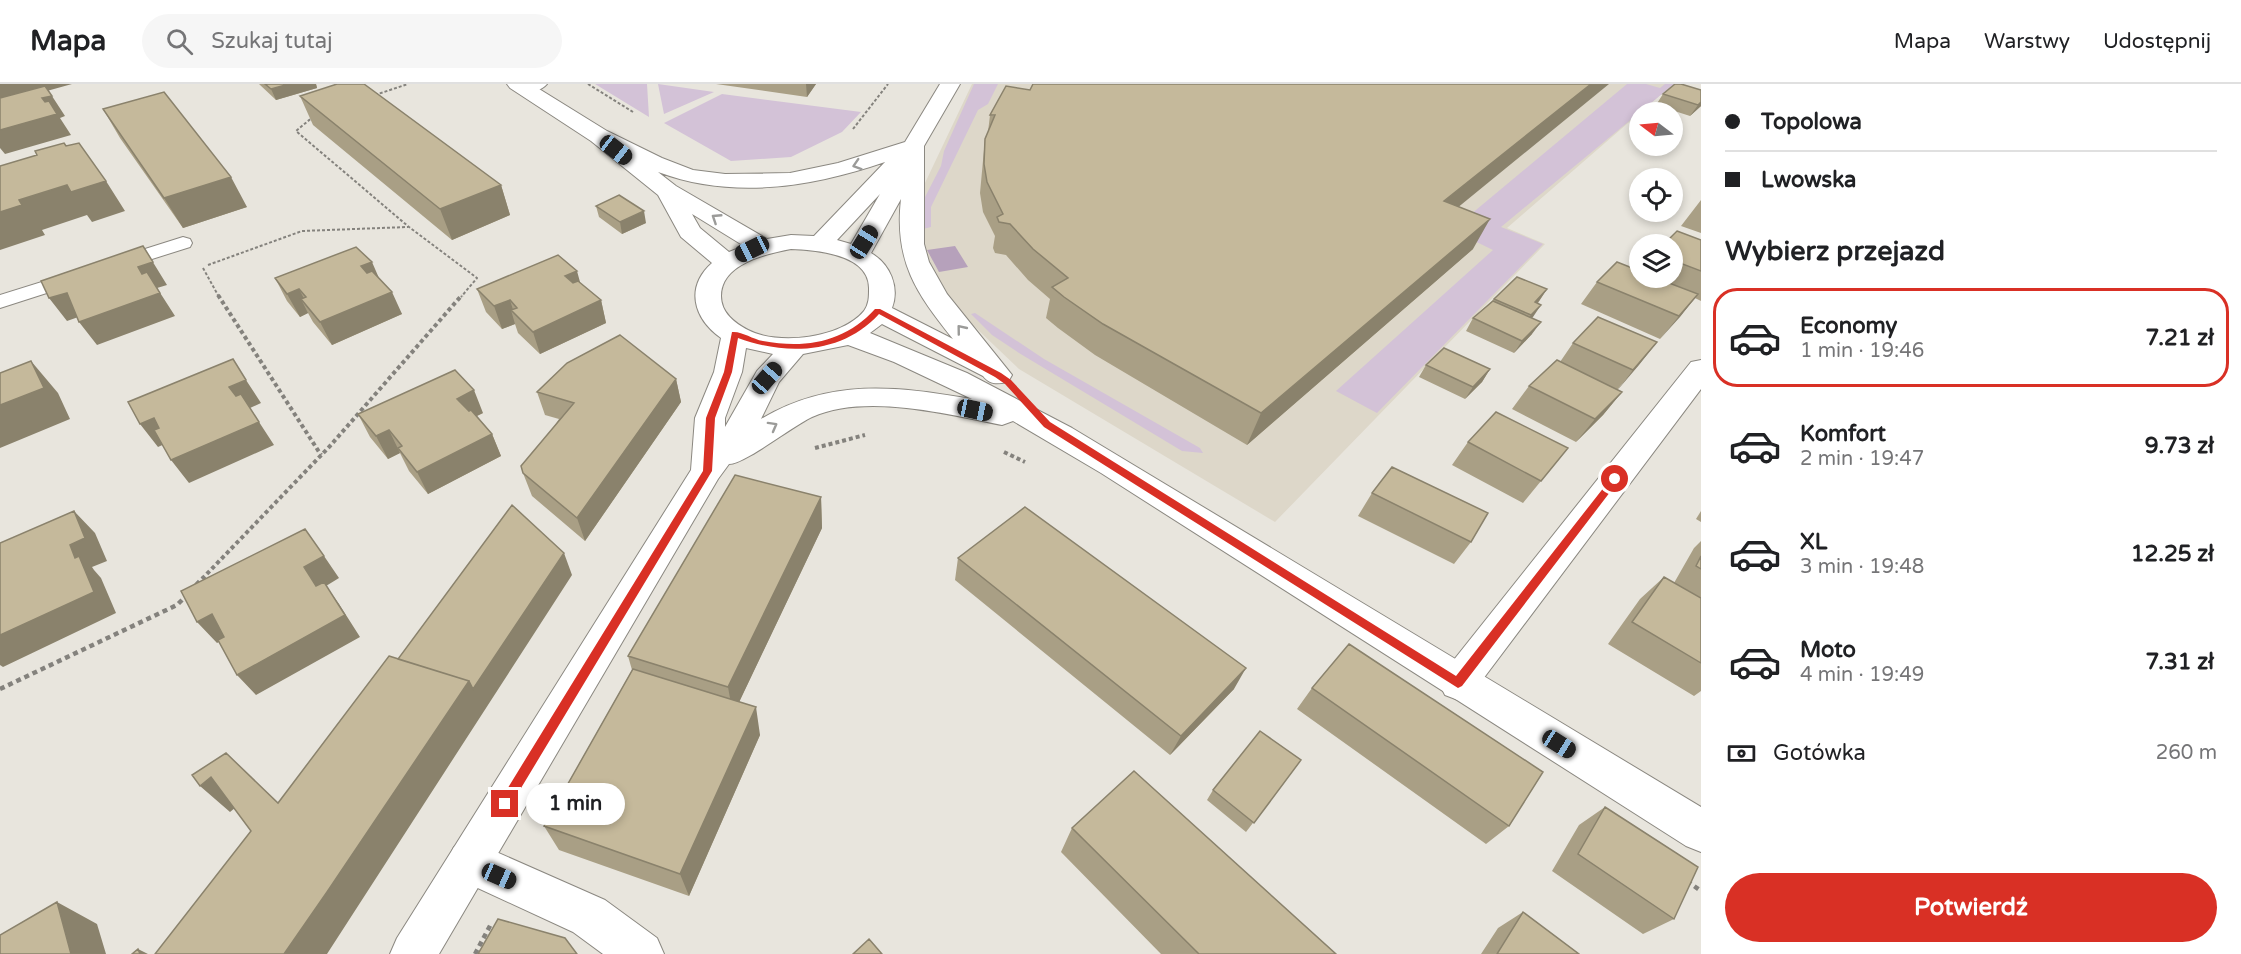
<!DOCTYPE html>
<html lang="pl">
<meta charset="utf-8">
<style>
body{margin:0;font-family:"Varela Round",sans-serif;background:#f6f6f6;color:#202124;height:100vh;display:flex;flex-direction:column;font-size:22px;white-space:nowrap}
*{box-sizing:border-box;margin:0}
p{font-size:20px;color:#757577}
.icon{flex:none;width:33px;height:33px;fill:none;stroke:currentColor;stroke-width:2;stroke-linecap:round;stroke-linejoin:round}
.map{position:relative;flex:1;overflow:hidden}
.details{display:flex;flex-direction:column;background:#fff;width:540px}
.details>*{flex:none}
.banner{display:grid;align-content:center;height:132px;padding:0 24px;background:#fff}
.needle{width:39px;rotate:286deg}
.controls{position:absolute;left:1629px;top:18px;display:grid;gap:12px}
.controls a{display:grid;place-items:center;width:54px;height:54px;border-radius:50%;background:#fff;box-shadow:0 3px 9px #0003;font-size:30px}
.end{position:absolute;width:27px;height:27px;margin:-14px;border:8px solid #d93025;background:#fff;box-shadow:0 0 0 3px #fff}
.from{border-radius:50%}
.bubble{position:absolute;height:42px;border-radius:21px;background:#fff;box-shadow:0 3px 9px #0003;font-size:20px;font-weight:800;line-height:42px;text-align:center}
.car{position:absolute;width:18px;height:36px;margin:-18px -9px;border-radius:8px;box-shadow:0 0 4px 2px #0007;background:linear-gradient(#222 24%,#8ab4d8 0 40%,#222 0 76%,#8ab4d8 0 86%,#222 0)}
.banner b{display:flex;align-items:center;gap:21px;height:57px;font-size:22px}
.banner b+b{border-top:2px solid #e0e0e0}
.banner i{width:15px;height:15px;background:#202124}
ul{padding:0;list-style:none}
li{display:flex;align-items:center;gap:18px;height:99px;margin:0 12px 9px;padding:0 12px;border:3px solid transparent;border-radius:24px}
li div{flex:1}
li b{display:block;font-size:22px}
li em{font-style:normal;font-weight:800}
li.selected{border-color:#d93025}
li>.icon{width:54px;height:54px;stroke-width:1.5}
h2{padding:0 24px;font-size:27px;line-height:72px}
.pay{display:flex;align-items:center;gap:15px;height:66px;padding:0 24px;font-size:22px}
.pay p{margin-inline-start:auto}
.cta{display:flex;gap:12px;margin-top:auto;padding:12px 24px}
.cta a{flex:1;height:69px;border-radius:36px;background:#d93025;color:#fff;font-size:24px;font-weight:800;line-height:69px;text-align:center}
header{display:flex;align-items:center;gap:36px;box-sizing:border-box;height:84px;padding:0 30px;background:#fff;border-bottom:2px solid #e0e0e0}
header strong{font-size:28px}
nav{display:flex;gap:33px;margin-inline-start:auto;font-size:21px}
.search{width:420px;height:54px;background:#f6f6f6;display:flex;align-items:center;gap:15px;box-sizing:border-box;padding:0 21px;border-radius:33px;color:#757577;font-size:22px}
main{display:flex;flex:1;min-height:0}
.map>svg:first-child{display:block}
.built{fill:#ddd7c9}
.green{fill:#d3c2d7}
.water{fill:#b6a1bb}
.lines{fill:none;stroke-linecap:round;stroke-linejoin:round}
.lane-casing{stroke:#8b8881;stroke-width:2}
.street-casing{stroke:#8b8881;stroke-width:2}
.secondary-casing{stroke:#8b8881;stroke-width:2}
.path-far2{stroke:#84827d;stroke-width:2;stroke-dasharray:3 2;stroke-linecap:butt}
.path-far1{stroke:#84827d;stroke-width:4;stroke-dasharray:4 3;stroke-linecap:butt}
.path{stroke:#84827d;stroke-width:4.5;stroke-dasharray:5 4;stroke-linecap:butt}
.lane{fill:#fff;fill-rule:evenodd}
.street{fill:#fff;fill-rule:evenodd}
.secondary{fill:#fff;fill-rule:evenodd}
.wall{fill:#a99f85}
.shaded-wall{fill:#8a826c}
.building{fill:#c5b99b;stroke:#8a826c;stroke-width:1.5}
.oneway{stroke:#9b9b99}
.route{fill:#d93025}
</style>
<header>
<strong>Mapa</strong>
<div class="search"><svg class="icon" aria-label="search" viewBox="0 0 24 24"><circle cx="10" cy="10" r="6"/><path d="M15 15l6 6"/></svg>Szukaj tutaj</div>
<nav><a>Mapa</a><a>Warstwy</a><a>Udostępnij</a></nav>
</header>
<main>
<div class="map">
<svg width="1701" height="870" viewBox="0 0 1701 870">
<rect width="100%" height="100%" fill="#e8e5dd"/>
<path class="built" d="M 972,0 L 1673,0 L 1507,144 L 1545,160 L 1275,438 L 1019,285 L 933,203 L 915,120 Z"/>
<path class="green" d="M 595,0 L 647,0 L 649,33 Z
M 658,0 L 714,8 L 664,30 Z
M 974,0 L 998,0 L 988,20 L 978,26 L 931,123 L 931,143 L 923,145 L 923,117 L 941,82 L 944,67 Z
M 1627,0 L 1646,0 L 1660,4 L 1665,0 L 1674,0 L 1501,143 L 1543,160 L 1377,329 L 1336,307 L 1493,166 L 1452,146 Z
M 722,10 L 861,28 L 842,48 L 791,73 L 731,77 L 664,39 Z
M 975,229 L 1044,275 L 1200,364 L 1203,369 L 1182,367 L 1019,269 L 992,251 L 971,230 Z"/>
<path class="water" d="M 955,162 L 968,183 L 939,188 L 927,166 Z"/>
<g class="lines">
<g class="lane-casing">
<path id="lane" d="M 525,0 L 547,0 C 541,7 528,10 520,8 L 517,5 Z
M 183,153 L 190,155 L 192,159 L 190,163 L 114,187 L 107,185 L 104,181 L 107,177 Z
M 77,187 L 84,189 L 87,193 L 84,197 L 0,224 L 0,211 Z"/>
</g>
<g class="street-casing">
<path id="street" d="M 1701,276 L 1701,305 L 1471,611 L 1458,616 L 1445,611 L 1439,599 L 1445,587 L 1691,278 Z
M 469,756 L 605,816 L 657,854 L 664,870 L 603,870 L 573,848 L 454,793 L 447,778 L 454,763 Z"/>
</g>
<g class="secondary-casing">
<path id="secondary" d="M 507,0 L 531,0 L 607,47 L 662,74 L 693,86 L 725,90 L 790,89 L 838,79 L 905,58 L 940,0 L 960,0 L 924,62 L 924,160 L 929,178 L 947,210 L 1012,291 L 1008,298 C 997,300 990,301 983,292 L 882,240 L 870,249 L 967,289 L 1072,344 L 1701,723 L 1701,768 L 1686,762 L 1101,389 L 1013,337 L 1002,341 C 947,330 865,309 812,333 C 791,343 745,380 729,380 L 718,395 L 439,870 L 390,870 L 397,854 L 691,386 L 695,334 L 714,288 L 721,254 C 693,234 685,203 712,179 L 681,153 L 658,111 L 591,57 L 510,4 ZM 885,78 L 814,152 L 791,151 L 767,155 L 676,102 L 658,88 C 733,116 812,103 885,78 ZM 880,110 L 851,160 L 837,156 ZM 901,115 C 894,177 916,209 953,255 L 892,224 C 900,203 890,180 871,169 ZM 692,130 L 744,162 L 729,168 L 700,144 ZM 791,165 C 816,166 870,170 869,205 C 869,213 869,220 864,227 C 842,254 778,262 748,246 C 735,239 721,229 721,212 C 721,180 765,170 791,165 ZM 848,261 L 894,278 L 972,315 C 896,302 830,294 761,335 L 779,298 L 803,270 ZM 746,264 L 773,270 L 757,287 L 725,343 L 725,334 L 742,288 Z"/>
</g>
<path class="path-far2" d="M 588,0 L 633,28
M 375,11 L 408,0
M 314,32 L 296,47 L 409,143 L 477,194 L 461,213
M 853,45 L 888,0
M 208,181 L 302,147 L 408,143
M 203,184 L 219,213"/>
<path class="path-far1" d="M 218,211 L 321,371
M 815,364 L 865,351
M 1004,368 L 1025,378
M 202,495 L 330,362 L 462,211"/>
<path class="path" d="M 196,501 L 203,494
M 0,605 L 177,521 L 187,511
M 1687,797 L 1701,807
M 475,870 L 491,840"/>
<use href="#lane" class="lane"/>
<use href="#street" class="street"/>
<use href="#secondary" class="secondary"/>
</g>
<path class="wall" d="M 259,0 L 316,0 L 317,4 L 276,16 Z
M 716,0 L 816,0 L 807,13 Z
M 1701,6 L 1701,22 L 1690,32 L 1656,21 L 1663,10 Z
M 300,12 L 501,101 L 510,131 L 452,156 L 313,41 Z
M 103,25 L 247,123 L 183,144 L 120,54 Z
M 990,31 L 1459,122 L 1473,165 L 1247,361 L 1095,271 L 1058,244 L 1046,234 L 1050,215 L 1028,196 L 1006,171 L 995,169 L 993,164 L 995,152 L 983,128 L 980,109 L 985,55 L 988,48 Z
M 1701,116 L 1701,149 L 1681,142 Z
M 596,122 L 646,139 L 622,150 L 599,133 Z
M 1701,156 L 1701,217 L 1695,214 L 1660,255 L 1581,220 L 1597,198 L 1640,194 L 1672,194 L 1672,160 Z
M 275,194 L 378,194 L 402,230 L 332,261 L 313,238 L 308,229 L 300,233 L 287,217 Z
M 580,199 L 601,216 L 606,239 L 540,270 L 518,249 L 515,240 L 502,245 L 486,228 L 477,205 Z
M 1547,205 L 1538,219 L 1532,234 L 1532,250 L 1514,269 L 1466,247 L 1473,234 L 1494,215 Z
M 1657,258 L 1617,306 L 1622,308 L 1603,331 L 1576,358 L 1512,325 L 1529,302 L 1560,278 L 1573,259 Z
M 1426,281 L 1490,285 L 1482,298 L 1465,315 L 1419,293 Z
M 676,295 L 681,318 L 585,457 L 532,412 L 523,389 L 559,335 L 545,331 L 537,308 Z
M 483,329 L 477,332 L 492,350 L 501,372 L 428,410 L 409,387 L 400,369 L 388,375 L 370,353 L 358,330 Z
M 1468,358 L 1568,364 L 1523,419 L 1452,381 Z
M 1372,409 L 1471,458 L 1454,480 L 1358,432 Z
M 821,413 L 822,444 L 739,618 L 760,651 L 689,812 L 559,766 L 544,742 L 632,586 L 628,572 Z
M 1701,427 L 1701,438 L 1696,435 Z
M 1701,457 L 1701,607 L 1694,612 L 1608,560 L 1640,515 L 1664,493 L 1674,499 L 1694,464 Z
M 958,474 L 1234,605 L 1170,671 L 955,496 Z
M 1312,604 L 1509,742 L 1486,760 L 1297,625 Z
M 1301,676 L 1246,748 L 1207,716 L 1213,706 Z
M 1605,723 L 1674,835 L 1643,850 L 1552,787 L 1579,741 Z
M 1072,744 L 1336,870 L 1161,870 L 1061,768 Z
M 1523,828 L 1579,870 L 1481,870 L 1498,844 Z"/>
<path class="shaded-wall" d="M 0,0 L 72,0 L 0,20 Z
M 289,0 L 316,0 L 317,4 L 276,16 L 271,5 Z
M 806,0 L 816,0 L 807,13 Z
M 1591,0 L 1609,0 L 1429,147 L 1444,117 Z
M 52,12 L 65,32 L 60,34 L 71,51 L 5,70 L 0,64 L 0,46 L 42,14 Z
M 1701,18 L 1701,22 L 1690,32 L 1698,21 Z
M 231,93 L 247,123 L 183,144 L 164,114 Z
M 106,97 L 125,127 L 92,138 L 87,131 L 42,146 L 45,151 L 0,166 L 0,128 L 19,116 L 67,101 Z
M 501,101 L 510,131 L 452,156 L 440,125 Z
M 644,127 L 646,139 L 622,150 L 620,138 Z
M 1490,135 L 1473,165 L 1247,361 L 1261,329 Z
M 143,162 L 167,201 L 157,204 L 175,232 L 97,261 L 79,238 L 138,183 Z
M 372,178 L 382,201 L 372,205 L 361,182 Z
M 577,187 L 583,209 L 565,192 Z
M 299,205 L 311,228 L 301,215 L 308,229 L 300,233 L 287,210 Z
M 1547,205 L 1539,217 L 1527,230 L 1535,218 Z
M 392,208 L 402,230 L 332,261 L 320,238 Z
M 67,209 L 84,231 L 67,237 L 49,214 Z
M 1698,210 L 1680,233 L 1660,255 L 1679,232 Z
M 510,216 L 514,229 L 511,226 L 515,240 L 502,245 L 494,222 Z
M 601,216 L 606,239 L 540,270 L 533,248 Z
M 1541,221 L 1533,233 L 1523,243 L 1531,231 Z
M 1541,238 L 1532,250 L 1514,269 L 1522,257 Z
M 1657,258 L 1639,281 L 1615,309 L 1633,286 Z
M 31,277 L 58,309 L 70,335 L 0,364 L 0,321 Z
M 1490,285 L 1482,298 L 1465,315 L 1473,303 Z
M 676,295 L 681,318 L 585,457 L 577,434 Z
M 246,296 L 261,319 L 250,324 L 274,361 L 189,399 L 171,376 L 244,326 L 229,303 Z
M 474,306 L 483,329 L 466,337 L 457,315 Z
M 1622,308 L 1603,331 L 1576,358 L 1595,335 Z
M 154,334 L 171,357 L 158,363 L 140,340 Z
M 389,346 L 400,369 L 388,375 L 376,352 Z
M 492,350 L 501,372 L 428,410 L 417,388 Z
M 821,413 L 822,444 L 733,631 L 728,603 Z
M 74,427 L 95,449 L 107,477 L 92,483 L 94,486 L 101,494 L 116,529 L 3,583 L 0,581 L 0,551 L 75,474 L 70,461 Z
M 564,469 L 572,491 L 327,870 L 284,870 L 469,597 Z
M 324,472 L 339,494 L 326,502 L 339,520 L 360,553 L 256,611 L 237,591 L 316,502 L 304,483 Z
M 212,530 L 231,552 L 217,559 L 197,538 Z
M 1246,584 L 1234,605 L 1170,671 L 1181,652 Z
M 756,623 L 760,651 L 689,812 L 680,790 Z
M 211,693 L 241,719 L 230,728 L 200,702 Z
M 57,818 L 97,840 L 106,870 L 71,870 Z
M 138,865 L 148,870 L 140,870 Z"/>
<path class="building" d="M 265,0 L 289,0 L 271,5 Z
M 337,0 L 364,0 L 501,101 L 440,125 L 300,12 Z
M 1033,0 L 1591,0 L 1444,117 L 1490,135 L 1261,329 L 1103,240 L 1064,213 L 1052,203 L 1068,194 L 1033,165 L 1010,140 L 999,138 L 997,133 L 1003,130 L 987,98 L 984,80 L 985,55 L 995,31 L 990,31 L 1006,2 L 1030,6 Z
M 1675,0 L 1681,0 L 1701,6 L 1701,18 L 1698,21 L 1663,10 Z
M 45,2 L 52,12 L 42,14 L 45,18 L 49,17 L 57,30 L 0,46 L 0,14 Z
M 164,8 L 231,93 L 164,114 L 103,25 Z
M 64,59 L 66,62 L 79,59 L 106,97 L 71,108 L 67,101 L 19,116 L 22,121 L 0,128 L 0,82 L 37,71 L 35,67 Z
M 619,111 L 644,127 L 620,138 L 596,122 Z
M 1677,147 L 1701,156 L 1701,187 L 1672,176 L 1672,160 L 1664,160 Z
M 143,162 L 153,178 L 138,183 L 142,190 L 147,188 L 160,209 L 79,238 L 67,209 L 49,214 L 41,197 Z
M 356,163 L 372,178 L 361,182 L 367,189 L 372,187 L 392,208 L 320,238 L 301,215 L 306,213 L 299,205 L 287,210 L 275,194 Z
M 558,171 L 577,187 L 565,192 L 573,199 L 578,197 L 601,216 L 533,248 L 511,226 L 517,224 L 510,216 L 494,222 L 477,205 Z
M 1617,178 L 1640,187 L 1640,194 L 1656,194 L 1698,210 L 1679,232 L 1597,198 Z
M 1517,193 L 1547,205 L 1535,218 L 1541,221 L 1531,231 L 1494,215 Z
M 1493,217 L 1541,238 L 1522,257 L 1473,234 Z
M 1598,233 L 1657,258 L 1633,286 L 1573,259 Z
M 620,251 L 676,295 L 577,434 L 523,389 L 521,382 L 574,319 L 537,308 L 567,279 Z
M 1444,264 L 1490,285 L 1473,303 L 1426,281 Z
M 233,275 L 246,296 L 229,303 L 236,312 L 241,310 L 259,338 L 171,376 L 154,346 L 159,344 L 154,334 L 140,340 L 128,318 Z
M 1557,276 L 1622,308 L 1595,335 L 1529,302 Z
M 31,277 L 44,304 L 0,321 L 0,289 Z
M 455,286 L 474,306 L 457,315 L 469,327 L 471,326 L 492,350 L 417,388 L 398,364 L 402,362 L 389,346 L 376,352 L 358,330 Z
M 1496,328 L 1568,364 L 1541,397 L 1468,358 Z
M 1392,383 L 1488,429 L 1471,458 L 1372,409 Z
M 735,391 L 821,413 L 728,603 L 628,572 Z
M 512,421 L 564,469 L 473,605 L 469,597 L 398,575 Z
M 1025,423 L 1246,584 L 1181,652 L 958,474 Z
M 74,427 L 85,454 L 70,461 L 75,474 L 79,472 L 94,508 L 0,551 L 0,459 Z
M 305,445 L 324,472 L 304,483 L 316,502 L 324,498 L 345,531 L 237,591 L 218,556 L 224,553 L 212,530 L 197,538 L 181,507 Z
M 1701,472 L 1701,485 L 1696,482 Z
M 1664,493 L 1701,514 L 1701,579 L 1632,538 Z
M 1349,560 L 1543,688 L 1509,742 L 1312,604 Z
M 389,572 L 469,597 L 327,808 L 284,870 L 155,870 L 251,747 L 211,693 L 200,702 L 192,691 L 226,669 L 278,719 Z
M 633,585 L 756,623 L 680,790 L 544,742 Z
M 1260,647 L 1301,676 L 1254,739 L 1213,706 Z
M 1134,687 L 1336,870 L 1199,870 L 1072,744 Z
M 1605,723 L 1698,783 L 1674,835 L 1578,770 Z
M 57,818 L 71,870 L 0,870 L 0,851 Z
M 1523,828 L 1579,870 L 1497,870 Z
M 498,835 L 565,854 L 577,870 L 478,870 Z
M 869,855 L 882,870 L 853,870 Z
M 138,865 L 140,870 L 132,870 Z"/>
<defs><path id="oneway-chevron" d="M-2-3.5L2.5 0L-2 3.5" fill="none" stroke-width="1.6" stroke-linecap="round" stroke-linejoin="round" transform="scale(1.5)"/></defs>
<g class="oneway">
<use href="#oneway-chevron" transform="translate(857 81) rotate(162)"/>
<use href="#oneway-chevron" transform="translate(716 134) rotate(-147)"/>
<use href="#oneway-chevron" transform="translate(961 245) rotate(-129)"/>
<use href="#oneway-chevron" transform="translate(773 342) rotate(-29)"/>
</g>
<path class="route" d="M 875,225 L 880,225 L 1001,289 L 1011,296 L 1050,338 L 1456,592 L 1612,393 L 1619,393 L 1620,395 L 1462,602 L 1458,604 L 1044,343 L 1005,300 L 995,293 L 879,230 C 843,270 786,272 738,254 L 732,288 L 715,334 L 712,387 L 509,724 L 501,724 L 499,720 L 501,715 L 703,387 L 706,334 L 724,288 L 732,248 C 742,247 752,255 763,257 C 806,265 845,258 875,225 Z"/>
</svg>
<div class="controls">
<a><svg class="needle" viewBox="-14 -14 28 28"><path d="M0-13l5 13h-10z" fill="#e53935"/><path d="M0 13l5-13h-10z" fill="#757577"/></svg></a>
<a><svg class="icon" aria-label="locate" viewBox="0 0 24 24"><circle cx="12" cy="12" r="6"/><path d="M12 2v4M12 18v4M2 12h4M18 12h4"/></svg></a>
<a><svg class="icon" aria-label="layers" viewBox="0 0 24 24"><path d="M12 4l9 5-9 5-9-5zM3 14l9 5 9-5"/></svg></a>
</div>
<i class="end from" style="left:1615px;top:395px"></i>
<i class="end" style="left:505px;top:720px"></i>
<div class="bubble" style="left:526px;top:699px;width:99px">1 min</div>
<i class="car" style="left:616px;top:66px;rotate:128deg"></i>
<i class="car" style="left:864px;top:158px;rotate:32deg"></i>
<i class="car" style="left:752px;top:165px;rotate:244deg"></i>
<i class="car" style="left:767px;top:294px;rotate:41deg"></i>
<i class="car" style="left:975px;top:326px;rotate:102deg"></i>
<i class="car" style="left:1559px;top:660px;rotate:122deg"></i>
<i class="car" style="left:499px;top:792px;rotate:114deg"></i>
</div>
<section class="details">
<div class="banner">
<b><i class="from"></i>Topolowa</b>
<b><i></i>Lwowska</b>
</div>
<h2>Wybierz przejazd</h2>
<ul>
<li class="selected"><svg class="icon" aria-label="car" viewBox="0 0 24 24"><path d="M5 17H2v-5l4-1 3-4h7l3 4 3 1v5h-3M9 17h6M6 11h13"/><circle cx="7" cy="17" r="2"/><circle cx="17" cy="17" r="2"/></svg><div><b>Economy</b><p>1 min · 19:46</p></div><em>7.21 zł</em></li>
<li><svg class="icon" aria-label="car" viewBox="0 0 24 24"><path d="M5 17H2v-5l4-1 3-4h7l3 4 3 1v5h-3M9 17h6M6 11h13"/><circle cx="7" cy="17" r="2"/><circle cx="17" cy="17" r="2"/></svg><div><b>Komfort</b><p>2 min · 19:47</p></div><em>9.73 zł</em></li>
<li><svg class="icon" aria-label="car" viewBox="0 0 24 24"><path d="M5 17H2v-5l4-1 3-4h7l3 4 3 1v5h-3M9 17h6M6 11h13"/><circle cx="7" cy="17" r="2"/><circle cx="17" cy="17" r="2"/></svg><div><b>XL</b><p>3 min · 19:48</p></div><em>12.25 zł</em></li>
<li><svg class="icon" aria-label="car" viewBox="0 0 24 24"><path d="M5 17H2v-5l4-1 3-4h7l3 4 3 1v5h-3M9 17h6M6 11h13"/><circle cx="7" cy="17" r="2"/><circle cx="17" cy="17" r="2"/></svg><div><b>Moto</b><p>4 min · 19:49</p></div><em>7.31 zł</em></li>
</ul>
<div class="pay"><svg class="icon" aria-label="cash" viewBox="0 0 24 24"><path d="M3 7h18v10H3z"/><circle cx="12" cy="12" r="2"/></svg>Gotówka<p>260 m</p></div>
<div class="cta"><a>Potwierdź</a></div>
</section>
</main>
